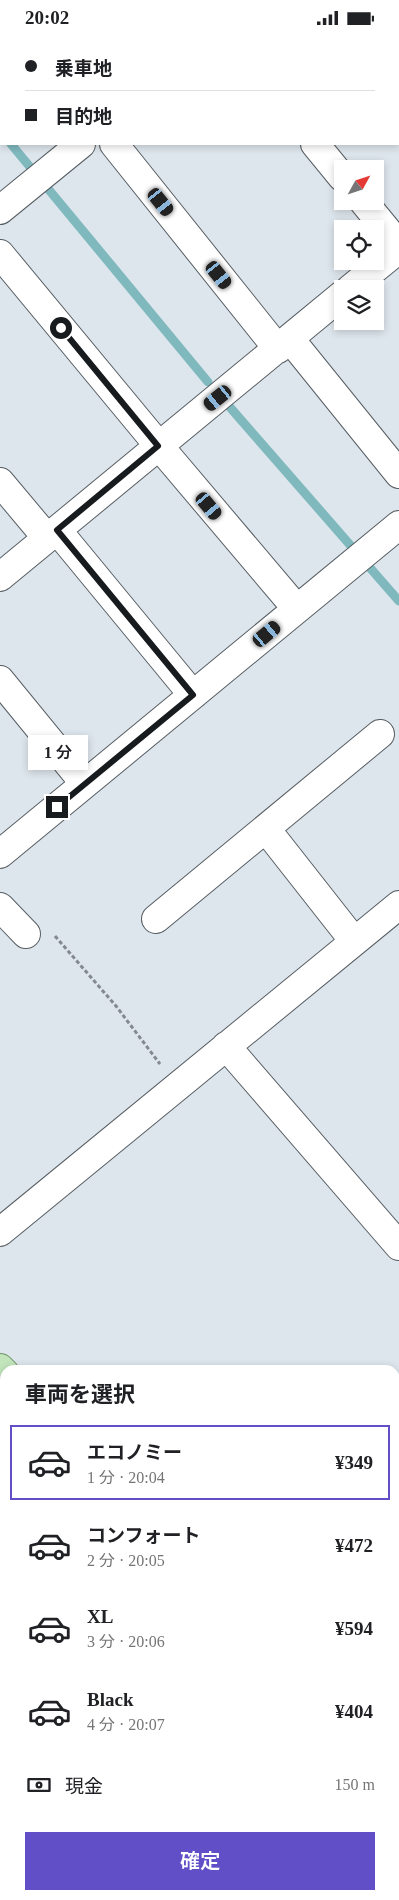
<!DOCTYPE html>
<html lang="ja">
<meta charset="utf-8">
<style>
body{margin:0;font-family:"Times New Roman","Noto Sans JP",serif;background:#f6f6f6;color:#202124;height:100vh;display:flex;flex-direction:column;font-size:19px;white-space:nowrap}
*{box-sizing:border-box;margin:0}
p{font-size:16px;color:#757577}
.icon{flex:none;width:28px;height:28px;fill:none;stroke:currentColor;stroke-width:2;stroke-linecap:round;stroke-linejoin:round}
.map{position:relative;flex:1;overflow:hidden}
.drawer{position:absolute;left:0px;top:1330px;width:400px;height:535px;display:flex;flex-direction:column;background:#fff;border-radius:15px 15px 0 0;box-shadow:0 2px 8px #0003}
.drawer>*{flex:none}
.banner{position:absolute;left:0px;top:0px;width:400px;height:110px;box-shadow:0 2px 8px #0003;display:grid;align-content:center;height:110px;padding:0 25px;background:#fff}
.needle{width:32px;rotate:50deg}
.tools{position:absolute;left:334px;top:125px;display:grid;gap:10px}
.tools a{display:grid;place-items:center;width:50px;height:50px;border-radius:0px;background:#fff;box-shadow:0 2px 8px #0003;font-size:25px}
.end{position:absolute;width:22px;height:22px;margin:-11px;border:6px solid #181b1d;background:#fff;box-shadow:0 0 0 2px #fff}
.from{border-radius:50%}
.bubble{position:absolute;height:35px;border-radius:0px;background:#fff;box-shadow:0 2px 8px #0003;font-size:16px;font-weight:600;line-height:35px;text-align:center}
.car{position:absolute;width:15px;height:30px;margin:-15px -8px;border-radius:6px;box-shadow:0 0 4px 1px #0007;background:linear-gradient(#222 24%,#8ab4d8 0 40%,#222 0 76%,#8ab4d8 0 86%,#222 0)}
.banner b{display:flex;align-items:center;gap:18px;height:48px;font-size:19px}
.banner b+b{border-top:1px solid #e0e0e0}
.banner i{width:12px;height:12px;background:#202124}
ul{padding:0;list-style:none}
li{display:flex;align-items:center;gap:15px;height:75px;margin:0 10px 8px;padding:0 15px;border:2px solid transparent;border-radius:0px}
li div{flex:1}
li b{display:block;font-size:19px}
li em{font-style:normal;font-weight:600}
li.current{border-color:#604fc7}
li>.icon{width:45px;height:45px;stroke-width:1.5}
h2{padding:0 25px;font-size:22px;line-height:60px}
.pay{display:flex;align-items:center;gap:12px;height:55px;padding:0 25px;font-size:19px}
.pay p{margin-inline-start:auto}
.button{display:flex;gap:10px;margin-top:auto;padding:10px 25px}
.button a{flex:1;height:58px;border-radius:0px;background:#604fc7;color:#fff;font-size:20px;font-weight:600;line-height:58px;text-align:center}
.status{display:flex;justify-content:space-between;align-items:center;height:35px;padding:0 25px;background:#fff;direction:ltr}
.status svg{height:14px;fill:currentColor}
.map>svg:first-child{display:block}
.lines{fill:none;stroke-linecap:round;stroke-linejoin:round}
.stream{stroke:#7fb9be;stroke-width:9}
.minor-casing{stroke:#575e63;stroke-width:30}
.major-casing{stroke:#6c9368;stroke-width:30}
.path{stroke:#83898e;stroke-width:3;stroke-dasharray:4 2.5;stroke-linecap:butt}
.minor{stroke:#fff;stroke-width:28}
.major{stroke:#c2e5bc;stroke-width:28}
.rail-casing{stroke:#666b6f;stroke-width:5.5}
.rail{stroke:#dee6ed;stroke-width:4;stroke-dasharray:11;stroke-linecap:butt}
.route{stroke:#181b1d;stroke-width:6}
</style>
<div class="status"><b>20:02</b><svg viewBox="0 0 49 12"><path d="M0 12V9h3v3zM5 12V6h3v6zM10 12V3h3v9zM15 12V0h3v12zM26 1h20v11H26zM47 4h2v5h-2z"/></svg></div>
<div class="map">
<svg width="399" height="1865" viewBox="0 0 399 1865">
<rect width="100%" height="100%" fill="#dee6ed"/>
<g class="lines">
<path class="stream" d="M 0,95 L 1,97
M 11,109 L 208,347
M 228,370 L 399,566"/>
<g class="minor-casing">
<path id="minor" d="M 26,0 L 27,1
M 212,1 L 213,0
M 114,109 L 278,314
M 315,109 L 342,142
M 363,166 L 399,210
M 0,175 L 81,109
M 0,219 L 159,411 L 297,574
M 350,254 L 399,214
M 290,304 L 399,439
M 0,447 L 47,503
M 57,495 L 193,660
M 0,542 L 342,260
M 0,645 L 85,749
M 266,794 L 354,906
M 0,819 L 399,490
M 0,872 L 26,899
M 156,884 L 380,699
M 226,1011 L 399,1211
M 0,1197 L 399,870
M 395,1589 L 399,1585"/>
</g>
<g class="major-casing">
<path id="major" d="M 0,1333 L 5,1338
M 395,1714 L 399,1718"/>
</g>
<path class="path" d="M 55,901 L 116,971 L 160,1029
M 0,1698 L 5,1703"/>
<use href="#minor" class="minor"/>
<use href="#major" class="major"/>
<g class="rail-casing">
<path id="rail" d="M 0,1385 L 5,1389
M 0,1418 L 5,1423
M 0,1548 L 5,1553
M 0,1584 L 5,1588
M 395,1760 L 399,1764
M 395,1794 L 399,1798
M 296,1860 L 301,1865
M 337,1860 L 343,1865"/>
</g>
<use href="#rail" class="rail"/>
</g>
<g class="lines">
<path class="route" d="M 57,772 L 193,660 L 57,495 L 158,411 L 61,293"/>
</g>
</svg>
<div class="tools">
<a><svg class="needle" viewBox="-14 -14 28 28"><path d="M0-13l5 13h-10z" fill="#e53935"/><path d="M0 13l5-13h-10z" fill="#757577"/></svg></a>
<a><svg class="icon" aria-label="locate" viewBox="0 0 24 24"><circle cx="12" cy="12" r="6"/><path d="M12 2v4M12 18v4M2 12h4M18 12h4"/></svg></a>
<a><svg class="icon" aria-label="layers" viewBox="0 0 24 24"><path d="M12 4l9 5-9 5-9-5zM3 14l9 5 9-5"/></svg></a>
</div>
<i class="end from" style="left:61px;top:293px"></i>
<i class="end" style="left:57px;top:772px"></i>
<div class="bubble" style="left:28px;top:700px;width:60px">1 分</div>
<i class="car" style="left:161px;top:167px;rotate:141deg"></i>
<i class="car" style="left:219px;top:240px;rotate:141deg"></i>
<i class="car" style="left:218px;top:363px;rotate:231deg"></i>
<i class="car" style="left:209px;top:471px;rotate:140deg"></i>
<i class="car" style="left:267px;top:599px;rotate:50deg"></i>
<div class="banner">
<b><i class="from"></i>乗車地</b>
<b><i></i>目的地</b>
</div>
<section class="drawer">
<h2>車両を選択</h2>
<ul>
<li class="current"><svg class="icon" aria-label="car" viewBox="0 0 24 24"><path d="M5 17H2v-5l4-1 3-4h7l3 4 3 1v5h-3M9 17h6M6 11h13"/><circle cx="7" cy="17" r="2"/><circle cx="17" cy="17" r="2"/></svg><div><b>エコノミー</b><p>1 分 · 20:04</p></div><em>¥349</em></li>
<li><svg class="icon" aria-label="car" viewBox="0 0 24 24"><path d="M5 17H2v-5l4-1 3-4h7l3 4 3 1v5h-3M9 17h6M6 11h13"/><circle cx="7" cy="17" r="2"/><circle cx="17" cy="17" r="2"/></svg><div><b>コンフォート</b><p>2 分 · 20:05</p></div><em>¥472</em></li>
<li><svg class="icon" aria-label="car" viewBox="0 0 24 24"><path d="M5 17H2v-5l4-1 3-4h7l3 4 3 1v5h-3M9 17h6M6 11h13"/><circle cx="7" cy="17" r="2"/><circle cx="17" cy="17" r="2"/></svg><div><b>XL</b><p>3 分 · 20:06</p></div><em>¥594</em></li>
<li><svg class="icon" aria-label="car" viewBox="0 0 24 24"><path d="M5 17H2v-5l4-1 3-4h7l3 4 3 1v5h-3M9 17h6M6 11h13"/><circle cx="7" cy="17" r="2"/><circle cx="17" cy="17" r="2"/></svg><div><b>Black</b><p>4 分 · 20:07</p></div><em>¥404</em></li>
</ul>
<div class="pay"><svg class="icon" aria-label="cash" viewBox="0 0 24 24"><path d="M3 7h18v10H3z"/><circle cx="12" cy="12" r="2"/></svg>現金<p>150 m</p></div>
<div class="button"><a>確定</a></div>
</section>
</div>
